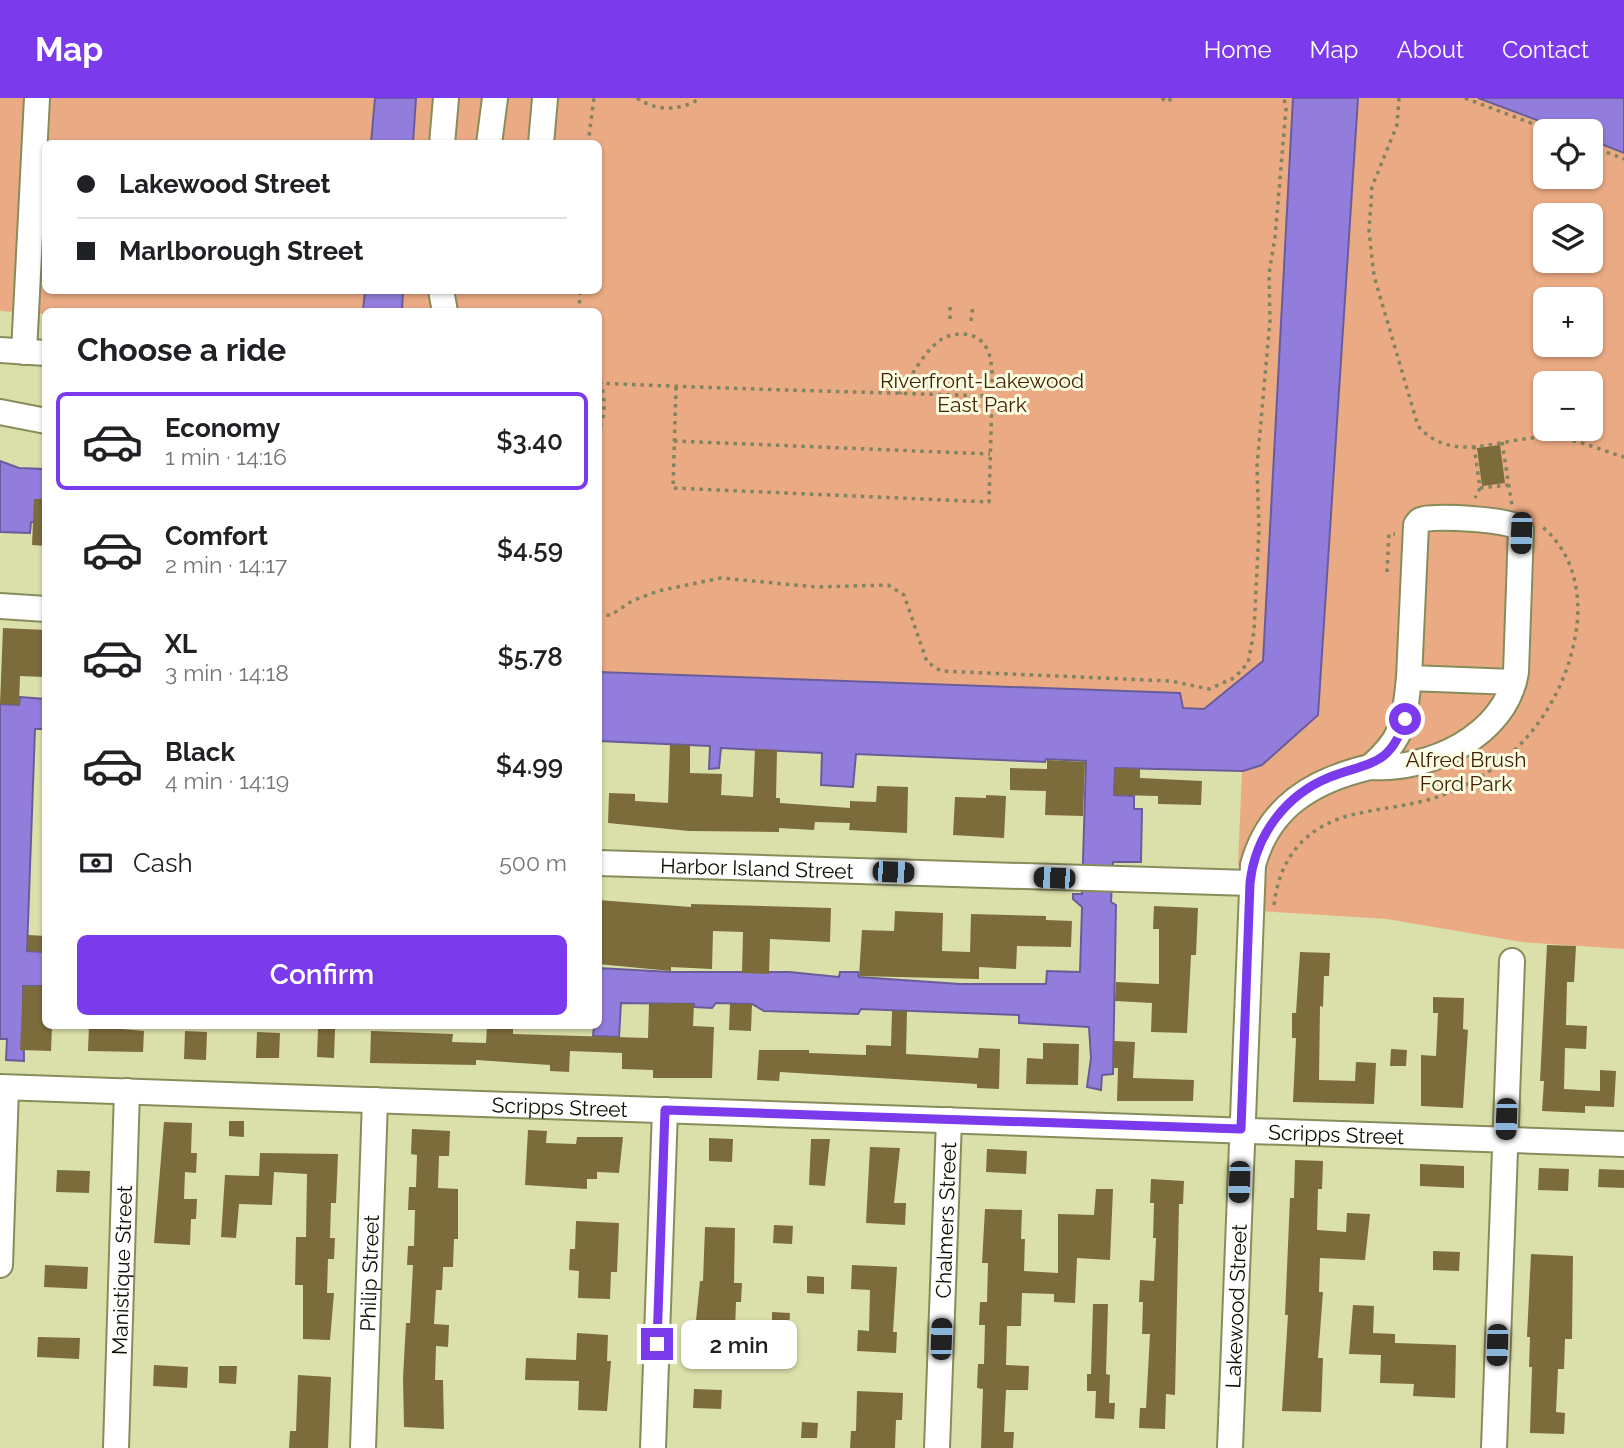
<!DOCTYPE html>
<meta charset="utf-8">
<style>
body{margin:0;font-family:Raleway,sans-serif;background:#f2f2f2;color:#202124;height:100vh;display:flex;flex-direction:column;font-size:26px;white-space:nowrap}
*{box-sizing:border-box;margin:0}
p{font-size:23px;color:#757577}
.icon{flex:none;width:38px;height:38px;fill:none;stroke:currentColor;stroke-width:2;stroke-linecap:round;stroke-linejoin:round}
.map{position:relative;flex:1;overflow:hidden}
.sheet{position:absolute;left:42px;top:210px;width:560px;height:721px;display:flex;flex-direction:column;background:#fff;border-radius:10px;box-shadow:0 2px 5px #0004}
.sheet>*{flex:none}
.top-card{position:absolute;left:42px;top:42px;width:560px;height:154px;border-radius:10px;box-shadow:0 2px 5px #0004;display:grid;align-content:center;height:154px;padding:0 35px;background:#fff}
.tools{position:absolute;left:1533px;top:21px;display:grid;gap:14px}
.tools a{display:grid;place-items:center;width:70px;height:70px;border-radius:10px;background:#fff;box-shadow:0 2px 5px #0004;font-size:35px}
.end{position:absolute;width:32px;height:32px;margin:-16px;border:9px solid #7c3aed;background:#fff;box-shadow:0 0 0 4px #fff}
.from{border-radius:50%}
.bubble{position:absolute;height:49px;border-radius:10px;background:#fff;box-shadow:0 2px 5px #0004;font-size:23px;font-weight:600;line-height:49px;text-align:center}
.car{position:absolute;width:21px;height:42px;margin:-21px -10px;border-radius:9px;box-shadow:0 0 5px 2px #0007;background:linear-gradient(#222 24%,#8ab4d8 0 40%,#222 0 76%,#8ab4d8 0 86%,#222 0)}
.top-card b{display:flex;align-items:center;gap:24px;height:66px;font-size:26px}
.top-card b+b{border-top:2px solid #e0e0e0}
.top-card i{width:18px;height:18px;background:#202124}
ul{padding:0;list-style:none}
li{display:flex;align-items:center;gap:21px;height:98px;margin:0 14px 10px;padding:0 21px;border:4px solid transparent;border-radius:10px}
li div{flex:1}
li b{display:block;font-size:26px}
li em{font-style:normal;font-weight:600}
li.selected{border-color:#7c3aed}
li>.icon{width:63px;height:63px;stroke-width:1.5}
h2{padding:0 35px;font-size:32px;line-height:84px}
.pay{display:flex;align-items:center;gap:18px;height:77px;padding:0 35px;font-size:26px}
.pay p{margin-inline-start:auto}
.cta{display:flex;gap:14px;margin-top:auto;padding:14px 35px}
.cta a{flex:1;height:80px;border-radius:10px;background:#7c3aed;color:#fff;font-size:28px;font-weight:600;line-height:80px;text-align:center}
header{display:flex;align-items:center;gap:42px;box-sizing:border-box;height:98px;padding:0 35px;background:#7c3aed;color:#fff}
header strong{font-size:33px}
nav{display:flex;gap:38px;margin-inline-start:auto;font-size:24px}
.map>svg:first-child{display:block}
.green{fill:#eaaa83;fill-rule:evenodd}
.water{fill:#927ddc;stroke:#6a5c9a;stroke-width:2}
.building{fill:#7c6c3b}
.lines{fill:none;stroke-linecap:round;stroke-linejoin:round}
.minor-casing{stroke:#888c5a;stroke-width:28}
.path{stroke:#80845f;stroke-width:3.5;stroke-dasharray:3.5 5;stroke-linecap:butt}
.minor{stroke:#fff;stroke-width:24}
.route{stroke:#7c3aed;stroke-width:9}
.labels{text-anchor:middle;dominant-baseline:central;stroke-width:6;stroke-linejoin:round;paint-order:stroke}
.park-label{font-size:21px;fill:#452005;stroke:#fbfee3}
.street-label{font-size:21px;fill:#0d0e00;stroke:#fbfee3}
</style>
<header>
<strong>Map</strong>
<nav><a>Home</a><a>Map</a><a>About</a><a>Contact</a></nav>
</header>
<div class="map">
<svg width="1624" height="1350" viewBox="0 0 1624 1350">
<rect width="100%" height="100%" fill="#dbe0aa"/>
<path class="green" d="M 0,0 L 375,0 L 371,45 L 46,46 L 46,192 L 365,193 L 363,213 L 46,214 L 45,216 L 0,213 Z
M 416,0 L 1293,0 L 1263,563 L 1204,611 L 1183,610 L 1179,595 L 599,574 L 598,214 L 402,214 L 404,193 L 598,192 L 598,46 L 413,45 Z
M 1358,0 L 1478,0 L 1566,33 L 1545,33 L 1545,79 L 1591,79 L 1591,42 L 1624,55 L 1624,851 L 1522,844 L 1387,821 L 1260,813 L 1263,771 L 1238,768 L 1242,673 L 1262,667 L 1355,38 ZM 1545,117 L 1591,117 L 1591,163 L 1545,163 ZM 1545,201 L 1591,201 L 1591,247 L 1545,247 ZM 1545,285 L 1591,285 L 1591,331 L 1545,331 Z"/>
<path class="water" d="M 375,0 L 416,0 L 413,45 L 371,45 Z
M 1293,0 L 1358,0 L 1318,617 L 1262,667 L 1243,673 L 1115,670 L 1114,697 L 1134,698 L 1134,711 L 1142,711 L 1141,764 L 1113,764 L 1111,804 L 1116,807 L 1113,976 L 1102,977 L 1101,992 L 1087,989 L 1091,960 L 1089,929 L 1019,925 L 1019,917 L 861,911 L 858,916 L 764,913 L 752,906 L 716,905 L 712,910 L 694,909 L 694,906 L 621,905 L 619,939 L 593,938 L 594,928 L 598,928 L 599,870 L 671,874 L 789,874 L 839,879 L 840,874 L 858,874 L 859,879 L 960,886 L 1046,886 L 1047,873 L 1080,874 L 1082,809 L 1073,801 L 1073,796 L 1082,796 L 1086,663 L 1046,661 L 1045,664 L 856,656 L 853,689 L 821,687 L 822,655 L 721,650 L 719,670 L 709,671 L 710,648 L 599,643 L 599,574 L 1180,595 L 1183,610 L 1204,611 L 1263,563 Z
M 1478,0 L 1624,0 L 1624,55 L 1591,42 L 1591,33 L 1566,33 Z
M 365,193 L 403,193 L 402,213 L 363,213 Z
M 0,363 L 19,370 L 45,371 L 45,425 L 31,424 L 30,435 L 0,434 Z
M 20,599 L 45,601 L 45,631 L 35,631 L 27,853 L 45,854 L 45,888 L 23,888 L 24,963 L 6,962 L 7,941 L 0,941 L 0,606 L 19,607 Z"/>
<path class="building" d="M 1500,347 L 1505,385 L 1482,388 L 1477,350 Z
M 34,401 L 46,401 L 46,448 L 32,447 Z
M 3,530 L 46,532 L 44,579 L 20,578 L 19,607 L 0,606 Z
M 670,647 L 690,647 L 690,675 L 722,676 L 721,697 L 753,699 L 755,651 L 777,652 L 776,700 L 780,700 L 780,705 L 850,710 L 850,703 L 876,704 L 877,688 L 908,689 L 907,735 L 849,732 L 850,725 L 815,724 L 814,732 L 779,730 L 779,734 L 689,733 L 608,725 L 609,695 L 635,696 L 635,703 L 668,705 Z
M 1047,662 L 1085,664 L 1083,718 L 1045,717 L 1046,693 L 1010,692 L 1010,670 L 1047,671 Z
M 1115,670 L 1140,671 L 1140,680 L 1202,683 L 1201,707 L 1158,706 L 1158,698 L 1114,697 Z
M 986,697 L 1006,698 L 1004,740 L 953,737 L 955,699 L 986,700 Z
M 598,802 L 691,809 L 691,806 L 831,810 L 830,844 L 770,841 L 769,876 L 742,875 L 743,834 L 713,833 L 712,871 L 671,869 L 671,873 L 598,866 Z
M 1154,808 L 1198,810 L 1196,857 L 1191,857 L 1187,935 L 1151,934 L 1152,905 L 1115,903 L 1116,884 L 1159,886 L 1159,831 L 1153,831 Z
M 895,813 L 943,815 L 942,853 L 970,854 L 971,816 L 1046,818 L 1046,822 L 1072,823 L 1071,849 L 1017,848 L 1016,871 L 979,869 L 979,881 L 859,878 L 862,832 L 894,833 Z
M 28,837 L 46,838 L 46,854 L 28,853 Z
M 1547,847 L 1576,848 L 1574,884 L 1567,884 L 1566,927 L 1587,928 L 1586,951 L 1565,950 L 1564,991 L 1600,993 L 1600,972 L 1616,973 L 1614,1009 L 1585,1008 L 1585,1015 L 1542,1013 L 1544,983 L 1540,983 Z
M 1300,854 L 1330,855 L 1329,878 L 1324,878 L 1323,909 L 1320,908 L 1319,982 L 1355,983 L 1356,964 L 1376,965 L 1374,1006 L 1293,1004 L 1296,940 L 1292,940 L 1292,915 L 1296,915 Z
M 23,888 L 46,888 L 46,928 L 52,928 L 51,953 L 20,952 Z
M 1433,899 L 1464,900 L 1463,931 L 1468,932 L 1463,1010 L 1421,1008 L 1421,957 L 1436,958 L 1438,915 L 1433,915 Z
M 681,905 L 694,906 L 693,928 L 714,929 L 712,980 L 653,980 L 653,972 L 622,971 L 622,955 L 570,953 L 569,974 L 550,973 L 550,967 L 476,962 L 476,967 L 370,965 L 371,933 L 453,936 L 452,944 L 486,945 L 487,928 L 513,928 L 513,936 L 648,940 L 649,906 Z
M 730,906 L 752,906 L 751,933 L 729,932 Z
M 892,913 L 907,913 L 906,956 L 978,960 L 979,950 L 1000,951 L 999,991 L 977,990 L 977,986 L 780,974 L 779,983 L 757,982 L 759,952 L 809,952 L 809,955 L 866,957 L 866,947 L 891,948 Z
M 89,928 L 144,933 L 143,954 L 88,953 Z
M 318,930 L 335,931 L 334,960 L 317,959 Z
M 185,933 L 207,934 L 206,962 L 184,961 Z
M 257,934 L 280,935 L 279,960 L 256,960 Z
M 1114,943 L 1135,944 L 1133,980 L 1194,982 L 1193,1003 L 1117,1003 L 1118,970 L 1113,970 Z
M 1043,945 L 1079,946 L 1078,987 L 1026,986 L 1027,960 L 1043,961 Z
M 1391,951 L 1407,952 L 1406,968 L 1390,968 Z
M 229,1023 L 244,1023 L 244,1039 L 229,1038 Z
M 164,1024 L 192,1025 L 191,1055 L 197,1055 L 196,1075 L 185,1074 L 184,1101 L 197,1101 L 196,1121 L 191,1121 L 190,1147 L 154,1145 Z
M 412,1031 L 450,1033 L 449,1058 L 439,1058 L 438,1090 L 458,1091 L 458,1141 L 454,1141 L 453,1169 L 443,1169 L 442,1192 L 436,1192 L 434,1226 L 449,1227 L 448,1249 L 436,1248 L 435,1282 L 443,1282 L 444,1331 L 404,1329 L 403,1280 L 406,1225 L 410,1225 L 413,1167 L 407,1167 L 408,1148 L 414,1148 L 415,1112 L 408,1112 L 409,1089 L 416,1089 L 417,1057 L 411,1056 Z
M 528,1032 L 547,1033 L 546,1045 L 576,1046 L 577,1039 L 623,1039 L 619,1075 L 597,1074 L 597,1081 L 587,1081 L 587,1091 L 525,1087 Z
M 709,1040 L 733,1041 L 732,1064 L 709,1063 Z
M 811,1041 L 830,1041 L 825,1088 L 809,1087 Z
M 870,1049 L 900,1050 L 894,1105 L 906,1105 L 905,1127 L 866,1125 Z
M 987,1051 L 1027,1053 L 1026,1076 L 986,1074 Z
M 260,1055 L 338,1056 L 336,1105 L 331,1105 L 330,1140 L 335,1140 L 334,1161 L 328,1161 L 327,1195 L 334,1195 L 330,1242 L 303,1241 L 303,1187 L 295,1187 L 296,1139 L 306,1139 L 307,1076 L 274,1074 L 272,1107 L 239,1106 L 236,1140 L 221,1139 L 225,1077 L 259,1078 Z
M 1295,1062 L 1323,1063 L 1322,1091 L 1318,1091 L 1317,1132 L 1346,1134 L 1347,1115 L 1370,1116 L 1365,1162 L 1320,1160 L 1319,1194 L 1323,1194 L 1318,1260 L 1323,1260 L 1321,1314 L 1282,1313 L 1288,1217 L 1285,1217 L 1290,1100 L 1294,1100 Z
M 1420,1066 L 1464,1068 L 1464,1090 L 1420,1088 Z
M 1539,1070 L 1569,1071 L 1568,1093 L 1538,1092 Z
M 1599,1071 L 1624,1072 L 1624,1090 L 1598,1089 Z
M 57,1072 L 90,1073 L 89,1095 L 56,1094 Z
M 1151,1081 L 1184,1083 L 1183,1106 L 1179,1106 L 1175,1297 L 1166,1296 L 1165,1331 L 1139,1330 L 1140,1310 L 1146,1310 L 1150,1236 L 1142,1236 L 1143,1204 L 1139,1204 L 1140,1182 L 1154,1183 L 1156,1140 L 1153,1140 L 1154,1105 L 1150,1105 Z
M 1096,1091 L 1113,1091 L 1110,1162 L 1077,1160 L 1075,1205 L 1054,1204 L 1054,1196 L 1022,1195 L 1021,1228 L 1007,1228 L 1006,1267 L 1029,1268 L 1028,1292 L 1006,1292 L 1004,1334 L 1014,1334 L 1013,1350 L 981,1350 L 983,1291 L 977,1290 L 978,1266 L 984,1266 L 985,1227 L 979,1227 L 980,1204 L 987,1204 L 988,1165 L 982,1165 L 985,1111 L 1022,1112 L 1021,1141 L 1025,1141 L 1024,1173 L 1058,1175 L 1058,1116 L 1094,1117 Z
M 576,1123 L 619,1125 L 617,1174 L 611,1174 L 610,1201 L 578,1200 L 579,1173 L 569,1172 L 570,1151 L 575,1151 Z
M 774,1127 L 793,1128 L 792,1146 L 773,1145 Z
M 705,1129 L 735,1130 L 734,1185 L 742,1185 L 741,1204 L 736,1204 L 735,1234 L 731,1234 L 730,1261 L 701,1260 L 702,1233 L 695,1232 L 700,1183 L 703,1183 Z
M 1433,1153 L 1460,1154 L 1459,1173 L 1433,1172 Z
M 1531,1156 L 1573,1158 L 1572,1241 L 1565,1241 L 1564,1271 L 1558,1271 L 1556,1314 L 1565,1315 L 1564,1336 L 1530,1335 L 1532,1269 L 1529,1269 L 1530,1239 L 1527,1239 Z
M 45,1167 L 88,1169 L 87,1191 L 44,1189 Z
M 852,1167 L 897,1169 L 893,1234 L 897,1234 L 896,1255 L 857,1253 L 858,1232 L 869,1233 L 870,1192 L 851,1191 Z
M 807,1178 L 824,1179 L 824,1196 L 807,1195 Z
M 1093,1206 L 1108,1206 L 1106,1276 L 1110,1277 L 1109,1305 L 1115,1305 L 1114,1321 L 1095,1320 L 1096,1293 L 1087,1293 L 1087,1276 L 1091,1276 Z
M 1353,1207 L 1374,1208 L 1373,1235 L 1395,1236 L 1395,1245 L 1456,1247 L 1455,1300 L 1413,1298 L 1414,1286 L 1380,1285 L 1381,1257 L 1349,1256 Z
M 772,1214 L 790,1215 L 789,1233 L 772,1233 Z
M 577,1235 L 608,1237 L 607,1263 L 611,1263 L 607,1313 L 578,1312 L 579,1283 L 525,1282 L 526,1260 L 576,1262 Z
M 38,1239 L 80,1240 L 79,1261 L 37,1259 Z
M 154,1267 L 188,1269 L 187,1290 L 153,1288 Z
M 219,1268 L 237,1268 L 236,1286 L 219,1285 Z
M 298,1277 L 331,1279 L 328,1350 L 289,1350 L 290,1333 L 296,1333 Z
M 694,1291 L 722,1292 L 721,1311 L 693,1310 Z
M 857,1293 L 903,1295 L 902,1322 L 896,1322 L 895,1350 L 850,1350 L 851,1333 L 856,1333 Z
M 802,1324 L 818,1325 L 817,1340 L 801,1340 Z"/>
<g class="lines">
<g class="minor-casing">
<g id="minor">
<path d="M 442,46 L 446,0"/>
<path d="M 489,46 L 495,0"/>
<path d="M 541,46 L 545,0"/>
<path d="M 441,192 L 445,214"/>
<path d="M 0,252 L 46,255"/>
<path d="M 24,254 L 37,0"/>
<path d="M 0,314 L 46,323"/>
<path d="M 0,508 L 46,511"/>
<path d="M 1409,580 C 1404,623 1405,639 1370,669 C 1429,673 1506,638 1516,574 L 1521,431 C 1512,421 1439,418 1424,421 C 1419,422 1419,423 1416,427 L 1409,580 L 1514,584"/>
<path id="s1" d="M 598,765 L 1250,785"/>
<path id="s2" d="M 0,989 L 1624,1046"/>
<path d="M 0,1167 L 6,990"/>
<path id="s3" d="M 116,1350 L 127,993"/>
<path id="s4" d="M 363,1350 L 375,1002"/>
<path d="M 653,1350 L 665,1012"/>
<path id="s5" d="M 937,1350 L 949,1022"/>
<path id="s6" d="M 1230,1350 L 1253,767 C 1269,708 1314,682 1370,669"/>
<path d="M 1494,1350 L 1512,863"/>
</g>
</g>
<path class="path" d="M 637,0 C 657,14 680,13 701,0
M 1162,0 L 1166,4 L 1173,0
M 1399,0 L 1397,27 L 1372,89 L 1369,133 L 1374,178 L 1418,328 C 1453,367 1499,340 1545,339 C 1571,338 1600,352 1624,359
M 1465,0 L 1552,33
M 588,46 L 594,0
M 1591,48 L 1624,61
M 579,214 L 580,192
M 950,221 L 950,206
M 971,223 L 973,207
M 598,275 C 604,293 608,315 598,333
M 598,285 C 730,291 861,294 992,298 C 992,275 996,240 965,236 C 956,235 946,238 939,243 C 923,255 911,279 900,296
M 676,289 L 673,390 L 989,404 L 992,298
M 674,343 L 990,356
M 1502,344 L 1512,408
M 1474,348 L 1480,390 L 1475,400
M 1480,390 L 1508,387
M 1387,474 L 1389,436 L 1395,436
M 598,518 L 611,517 L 632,503 L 658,493 L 721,480 L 816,489 L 888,487 L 904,497 L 927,564 L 941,573 L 1171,583 L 1209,591 L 1234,580 L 1248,565 L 1254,533 L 1259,431 L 1257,368 L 1270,222 L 1269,176 L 1275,139 L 1286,11 L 1284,0
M 1274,807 C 1278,775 1290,749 1318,731 C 1345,713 1384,712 1415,705 C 1501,687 1566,615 1577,527 C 1581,490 1571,451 1540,427"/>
<use href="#minor" class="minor"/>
</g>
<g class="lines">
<path class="route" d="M 657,1246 L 665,1012 L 1241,1031 L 1250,785 C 1255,738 1285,697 1330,679 C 1368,664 1391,669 1405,621"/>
</g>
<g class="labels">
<g class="park-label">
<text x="982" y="282">Riverfront-Lakewood<tspan x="982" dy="24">East Park</tspan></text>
<text x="1466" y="661">Alfred Brush<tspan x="1466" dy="24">Ford Park</tspan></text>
</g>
<g class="street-label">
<text stroke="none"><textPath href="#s1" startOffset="159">Harbor Island Street</textPath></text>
<text stroke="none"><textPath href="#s2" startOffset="560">Scripps Street</textPath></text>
<text stroke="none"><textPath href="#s2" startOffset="1337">Scripps Street</textPath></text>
<text stroke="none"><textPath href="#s5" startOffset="228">Chalmers Street</textPath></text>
<text stroke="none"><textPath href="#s3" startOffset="178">Manistique Street</textPath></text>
<text stroke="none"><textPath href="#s4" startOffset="175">Philip Street</textPath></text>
<text stroke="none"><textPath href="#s6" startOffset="142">Lakewood Street</textPath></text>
</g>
</g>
</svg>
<div class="tools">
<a><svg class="icon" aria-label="locate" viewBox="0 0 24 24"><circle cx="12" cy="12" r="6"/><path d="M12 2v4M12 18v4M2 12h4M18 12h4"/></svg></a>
<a><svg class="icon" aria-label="layers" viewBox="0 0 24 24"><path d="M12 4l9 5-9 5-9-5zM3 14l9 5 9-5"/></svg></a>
<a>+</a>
<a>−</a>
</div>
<i class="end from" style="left:1405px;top:621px"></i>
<i class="end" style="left:657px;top:1246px"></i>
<div class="bubble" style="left:681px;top:1222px;width:116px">2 min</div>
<i class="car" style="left:1521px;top:435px;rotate:182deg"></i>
<i class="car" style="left:893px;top:774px;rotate:92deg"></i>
<i class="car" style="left:1054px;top:780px;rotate:272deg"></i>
<i class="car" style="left:1506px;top:1021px;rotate:182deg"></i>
<i class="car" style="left:1239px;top:1084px;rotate:182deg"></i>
<i class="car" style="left:941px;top:1241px;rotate:2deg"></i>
<i class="car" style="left:1497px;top:1247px;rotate:182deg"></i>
<div class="top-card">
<b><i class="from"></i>Lakewood Street</b>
<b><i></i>Marlborough Street</b>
</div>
<section class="sheet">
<h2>Choose a ride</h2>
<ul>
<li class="selected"><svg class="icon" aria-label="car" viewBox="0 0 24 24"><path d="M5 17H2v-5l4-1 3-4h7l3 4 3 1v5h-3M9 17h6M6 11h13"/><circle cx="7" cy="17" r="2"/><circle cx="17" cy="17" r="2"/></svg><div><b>Economy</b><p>1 min · 14:16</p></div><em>$3.40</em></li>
<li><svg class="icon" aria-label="car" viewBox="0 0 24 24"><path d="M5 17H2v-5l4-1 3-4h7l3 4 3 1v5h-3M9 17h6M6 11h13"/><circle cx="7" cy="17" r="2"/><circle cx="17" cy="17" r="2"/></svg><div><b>Comfort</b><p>2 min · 14:17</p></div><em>$4.59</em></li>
<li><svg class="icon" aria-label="car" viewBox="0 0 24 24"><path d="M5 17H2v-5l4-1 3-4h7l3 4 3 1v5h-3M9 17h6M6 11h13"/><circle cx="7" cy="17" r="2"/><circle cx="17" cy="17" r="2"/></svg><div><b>XL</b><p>3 min · 14:18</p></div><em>$5.78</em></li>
<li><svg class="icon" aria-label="car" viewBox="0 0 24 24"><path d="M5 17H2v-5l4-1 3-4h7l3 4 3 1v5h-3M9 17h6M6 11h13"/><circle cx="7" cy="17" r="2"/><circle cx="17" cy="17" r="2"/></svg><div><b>Black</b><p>4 min · 14:19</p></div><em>$4.99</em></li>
</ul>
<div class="pay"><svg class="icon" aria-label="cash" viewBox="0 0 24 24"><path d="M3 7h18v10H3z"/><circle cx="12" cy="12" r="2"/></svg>Cash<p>500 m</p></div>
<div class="cta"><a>Confirm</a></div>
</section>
</div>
